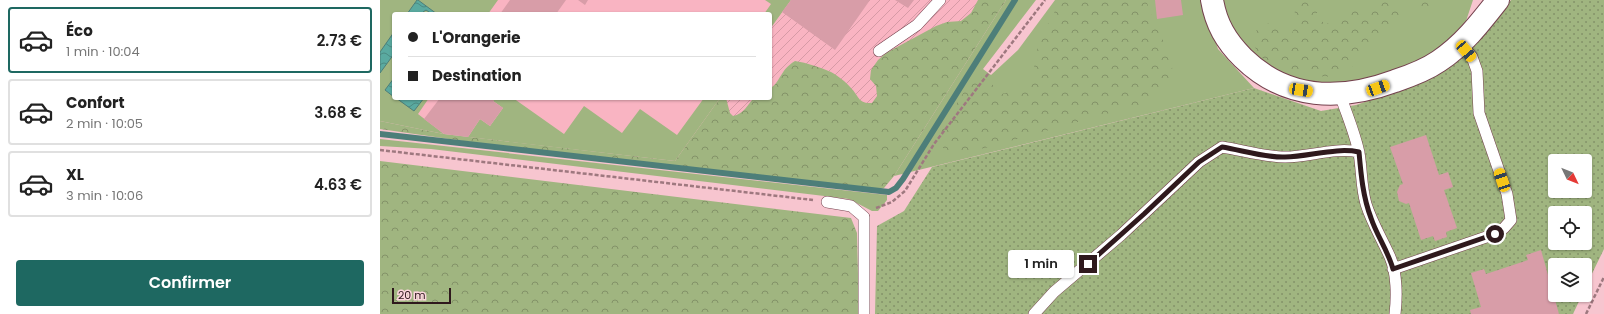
<!DOCTYPE html>
<html lang="fr">
<meta charset="utf-8">
<style>
body{margin:0;font-family:Poppins,sans-serif;background:#f2f2f2;color:#222;height:100vh;display:flex;flex-direction:column;font-size:15px;white-space:nowrap}
*{box-sizing:border-box;margin:0}
p{font-size:13px;color:#767676}
.icon{flex:none;width:22px;height:22px;fill:none;stroke:currentColor;stroke-width:2;stroke-linecap:round;stroke-linejoin:round}
.map{position:relative;flex:1;overflow:hidden}
.side{display:flex;flex-direction:column;background:#fff;width:380px}
.side>*{flex:none}
.banner{position:absolute;left:12px;top:12px;width:380px;height:88px;border-radius:4px;box-shadow:0 1px 3px #0004;display:grid;align-content:center;height:88px;padding:0 16px;background:#fff}
.needle{width:26px;rotate:133deg}
.buttons{position:absolute;left:1168px;top:154px;display:grid;gap:8px}
.buttons a{display:grid;place-items:center;width:44px;height:44px;border-radius:4px;background:#fff;box-shadow:0 1px 3px #0004;font-size:20px}
.scale{position:absolute;left:12px;bottom:10px;width:59px;box-sizing:border-box;padding-left:4px;border:2px solid #2f191d;border-top:0;font-size:11px;line-height:14px;white-space:nowrap;color:#2f191d;-webkit-text-stroke:3px #fcd6dd;paint-order:stroke}
.end{position:absolute;width:18px;height:18px;margin:-9px;border:5px solid #2f191d;background:#fff;box-shadow:0 0 0 2px #fff}
.from{border-radius:50%}
.bubble{position:absolute;height:28px;border-radius:4px;background:#fff;box-shadow:0 1px 3px #0004;font-size:13px;font-weight:600;line-height:28px;text-align:center}
.car{position:absolute;width:12px;height:24px;margin:-12px -6px;border-radius:5px;box-shadow:0 0 3px 1px #0007;background:linear-gradient(#f5c518 24%,#345 0 40%,#f5c518 0 76%,#345 0 86%,#f5c518 0)}
.banner b{display:flex;align-items:center;gap:14px;height:38px;font-size:15px}
.banner b+b{border-top:1px solid #e0e0e0}
.banner i{width:10px;height:10px;background:#222}
ul{padding:7px 0 0;list-style:none}
li{display:flex;align-items:center;gap:12px;height:66px;margin:0 8px 6px;padding:0 8px;border:2px solid #e0e0e0;border-radius:4px}
li div{flex:1}
li b{display:block;font-size:15px}
li em{font-style:normal;font-weight:600}
li.current{border-color:#1e6861}
li>.icon{width:36px;height:36px;stroke-width:1.5}
.action{display:flex;gap:8px;margin-top:auto;padding:8px 16px}
.action a{flex:1;height:46px;border-radius:4px;background:#1e6861;color:#fff;font-size:16px;font-weight:600;line-height:46px;text-align:center}
main{display:flex;flex:1;min-height:0}
.map>svg:first-child{display:block}
.built{fill:#f9b4c2}
.industrial{fill:url(#industrial-furrows)}
.green{fill:#a0b580}
.forest{fill:url(#forest-crowns)}
.garden{fill:url(#garden-dots);fill-rule:evenodd}
.water{fill:url(#water-waves);stroke:#4d7e79}
.lines{fill:none;stroke-linecap:round;stroke-linejoin:round}
.stream{stroke:#4d7e79;stroke-width:6}
.building{fill:#d89da8}
.service-casing{stroke:#74414d;stroke-width:12}
.minor-casing{stroke:#74414d;stroke-width:24}
.path{stroke:#9e787f;stroke-width:2.5;stroke-dasharray:4 2;stroke-linecap:butt}
.service{stroke:#fff;stroke-width:11}
.minor{stroke:#fff;stroke-width:22}
.route{stroke:#2f191d;stroke-width:5}
</style>
<main>
<section class="side">
<ul>
<li class="current"><svg class="icon" aria-label="car" viewBox="0 0 24 24"><path d="M5 17H2v-5l4-1 3-4h7l3 4 3 1v5h-3M9 17h6M6 11h13"/><circle cx="7" cy="17" r="2"/><circle cx="17" cy="17" r="2"/></svg><div><b>Éco</b><p>1 min · 10:04</p></div><em>2.73 €</em></li>
<li><svg class="icon" aria-label="car" viewBox="0 0 24 24"><path d="M5 17H2v-5l4-1 3-4h7l3 4 3 1v5h-3M9 17h6M6 11h13"/><circle cx="7" cy="17" r="2"/><circle cx="17" cy="17" r="2"/></svg><div><b>Confort</b><p>2 min · 10:05</p></div><em>3.68 €</em></li>
<li><svg class="icon" aria-label="car" viewBox="0 0 24 24"><path d="M5 17H2v-5l4-1 3-4h7l3 4 3 1v5h-3M9 17h6M6 11h13"/><circle cx="7" cy="17" r="2"/><circle cx="17" cy="17" r="2"/></svg><div><b>XL</b><p>3 min · 10:06</p></div><em>4.63 €</em></li>
</ul>
<div class="action"><a>Confirmer</a></div>
</section>
<div class="map">
<svg width="1224" height="314" viewBox="0 0 1224 314">
<defs>
<pattern id="industrial-furrows" width="10" height="10" patternUnits="userSpaceOnUse"><rect width="10" height="10" fill="#f9b4c2"/><path d="M-1 1l2-2M0 10L10 0M9 11l2-2" fill="none" stroke="#d69aa6"/></pattern>
<pattern id="forest-crowns" width="20" height="18" patternUnits="userSpaceOnUse"><rect width="20" height="18" fill="#a0b580"/><path d="M2 6a3 3 0 1 1 6 0M12 15a3 3 0 1 1 6 0" fill="none" stroke="#839268"/></pattern>
<pattern id="garden-dots" width="8" height="8" patternUnits="userSpaceOnUse"><rect width="8" height="8" fill="#a0b580"/><path d="M2 2h.1M6 6h.1" fill="none" stroke="#839268" stroke-width="1.8" stroke-linecap="round"/></pattern>
<pattern id="water-waves" width="16" height="10" patternUnits="userSpaceOnUse"><rect width="16" height="10" fill="#5aaaa0"/><path d="M0 5q4-4 8 0t8 0" fill="none" stroke="#4b8a82"/></pattern>
</defs>
<rect width="100%" height="100%" fill="#f7c5cf"/>
<path class="built" d="M 0,0 L 411,0 L 390,29 L 390,14 L 14,14 L 14,98 L 340,98 L 295,161 L 64,134 L 0,121 Z"/>
<path class="industrial" d="M 411,0 L 626,0 L 514,176 L 295,161 L 340,98 L 390,98 L 390,29 Z"/>
<path class="green" d="M 0,0 L 118,0 L 108,14 L 14,14 L 14,98 L 49,98 L 38,114 L 64,134 L 0,121 Z
M 385,0 L 411,0 L 390,29 L 390,14 L 384,14 L 391,4 Z
M 626,0 L 656,0 L 603,69 L 611,75 L 638,50 L 675,0 L 822,0 L 838,49 L 874,88 L 514,176 Z
M 842,0 L 1093,0 L 1086,21 L 1069,40 L 1054,53 L 1009,74 L 962,84 L 931,82 L 905,75 L 882,63 L 865,47 L 847,23 Z
M 115,98 L 133,98 L 184,134 L 204,106 L 242,133 L 260,109 L 297,135 L 324,98 L 340,98 L 295,161 L 88,137 L 100,119 L 110,126 L 123,108 L 113,101 Z
M 0,139 L 507,195 L 507,200 L 498,211 L 492,211 L 469,199 L 51,149 L 0,146 Z"/>
<path class="forest" d="M 598,0 L 626,0 L 514,176 L 504,188 L 499,189 L 83,141 L 0,129 L 0,121 L 64,134 L 295,161 L 340,98 L 346,98 L 350,113 L 353,116 C 364,114 367,105 374,98 L 390,98 L 390,89 C 402,80 399,71 415,61 C 427,63 440,67 451,72 C 458,76 466,82 471,88 C 479,96 478,104 492,103 L 497,96 L 496,86 L 490,79 L 491,70 L 498,60 L 506,53 L 556,26 L 567,22 L 581,21 L 591,13 Z
M 681,0 L 766,0 L 775,25 L 790,53 L 793,74 L 773,101 L 605,148 L 570,154 C 566,150 561,147 560,142 C 557,129 584,93 591,81 L 598,76 L 609,81 L 621,94 L 634,91 L 652,78 L 659,40 Z
M 920,0 L 934,0 C 939,4 938,11 936,16 C 941,22 945,24 954,24 L 967,7 L 996,8 L 1003,0 L 1017,0 L 1022,9 L 1019,19 L 1013,29 L 985,52 L 971,68 L 959,77 L 931,76 L 882,58 L 872,43 L 877,29 L 895,20 L 908,32 L 912,33 L 917,22 C 914,15 913,6 920,0 Z
M 1031,0 L 1063,0 L 1059,4 L 1041,10 L 1036,7 Z
M 0,161 L 471,218 L 477,233 L 479,314 L 0,314 Z"/>
<path class="garden" d="M 1131,0 L 1224,0 L 1224,249 L 1205,288 L 1205,265 L 1175,265 L 1175,295 L 1202,295 L 1193,314 L 495,314 L 497,226 L 524,211 L 552,167 L 874,88 L 941,111 L 976,105 L 1017,91 L 1071,63 L 1102,37 ZM 1175,161 L 1205,161 L 1205,191 L 1175,191 ZM 1175,213 L 1205,213 L 1205,243 L 1175,243 Z"/>
<path class="water" d="M 37,0 L 38,0 L 57,14 L 52,14 L 46,10 L 43,12 L 45,14 L 27,14 Z
M 14,32 L 14,54 L 0,73 L 0,52 Z
M 14,78 L 14,97 L 5,90 Z
M 16,98 L 44,98 L 34,111 Z"/>
<g class="lines">
<path class="stream" d="M 0,134 L 509,192 L 516,188 L 523,179 L 635,0"/>
</g>
<path class="building" d="M 130,0 L 186,0 L 176,14 L 120,14 Z
M 198,0 L 208,0 L 205,5 Z
M 411,0 L 490,0 L 455,50 L 402,12 Z
M 515,0 L 534,0 L 528,8 Z
M 775,0 L 801,0 L 803,15 L 777,19 Z
M 60,98 L 115,98 L 113,101 L 123,108 L 110,126 L 100,119 L 88,137 L 64,134 L 44,119 Z
M 1046,135 L 1059,175 L 1068,172 L 1073,187 L 1064,190 L 1077,228 L 1066,232 L 1067,237 L 1055,241 L 1053,236 L 1041,240 L 1029,203 L 1026,204 L 1019,201 L 1017,192 L 1020,185 L 1023,184 L 1010,147 Z
M 1161,250 L 1179,314 L 1091,314 L 1090,310 L 1101,307 L 1091,273 L 1104,269 L 1106,274 L 1148,260 L 1146,255 Z"/>
<g class="lines">
<g class="service-casing">
<path id="service" d="M 499,51 L 537,25 L 560,0
M 960,94 C 966,113 975,133 979,153 C 982,170 981,187 986,204 C 992,223 1002,239 1010,257 C 1017,273 1017,297 1015,314
M 447,202 L 471,206 L 484,217 L 484,314
M 1013,269 L 1115,234 L 1124,228 L 1131,220 L 1127,194 L 1099,113 L 1097,71 L 1092,57 L 1081,44
M 654,314 L 674,292 L 741,235 L 819,162 L 842,147 C 862,150 885,157 905,157 C 929,157 955,147 979,152"/>
</g>
<g class="minor-casing">
<path id="minor" d="M 832,0 C 836,24 846,41 863,58 C 906,100 961,101 1015,81 C 1030,76 1046,70 1059,61 C 1083,45 1100,23 1118,0"/>
</g>
<path class="path" d="M 0,150 L 433,200
M 496,208 L 512,202 L 525,191 L 554,144 L 665,0
M 1206,314 L 1224,277"/>
<use href="#service" class="service"/>
<use href="#minor" class="minor"/>
</g>
<g class="lines">
<path class="route" d="M 708,264 L 764,214 L 819,162 L 842,147 C 861,150 886,158 905,157 C 929,157 955,147 979,152 C 981,175 983,197 991,218 C 997,236 1008,251 1013,269 L 1115,234"/>
</g>
</svg>
<div class="buttons">
<a><svg class="needle" viewBox="-14 -14 28 28"><path d="M0-13l5 13h-10z" fill="#e53935"/><path d="M0 13l5-13h-10z" fill="#767676"/></svg></a>
<a><svg class="icon" aria-label="locate" viewBox="0 0 24 24"><circle cx="12" cy="12" r="6"/><path d="M12 2v4M12 18v4M2 12h4M18 12h4"/></svg></a>
<a><svg class="icon" aria-label="layers" viewBox="0 0 24 24"><path d="M12 4l9 5-9 5-9-5zM3 14l9 5 9-5"/></svg></a>
</div>
<div class="scale">20 m</div>
<i class="end from" style="left:1115px;top:234px"></i>
<i class="end" style="left:708px;top:264px"></i>
<div class="bubble" style="left:628px;top:250px;width:66px">1 min</div>
<i class="car" style="left:1086px;top:51px;rotate:140deg"></i>
<i class="car" style="left:998px;top:88px;rotate:70deg"></i>
<i class="car" style="left:921px;top:90px;rotate:99deg"></i>
<i class="car" style="left:1122px;top:180px;rotate:341deg"></i>
<div class="banner">
<b><i class="from"></i>L'Orangerie</b>
<b><i></i>Destination</b>
</div>
</div>
</main>
